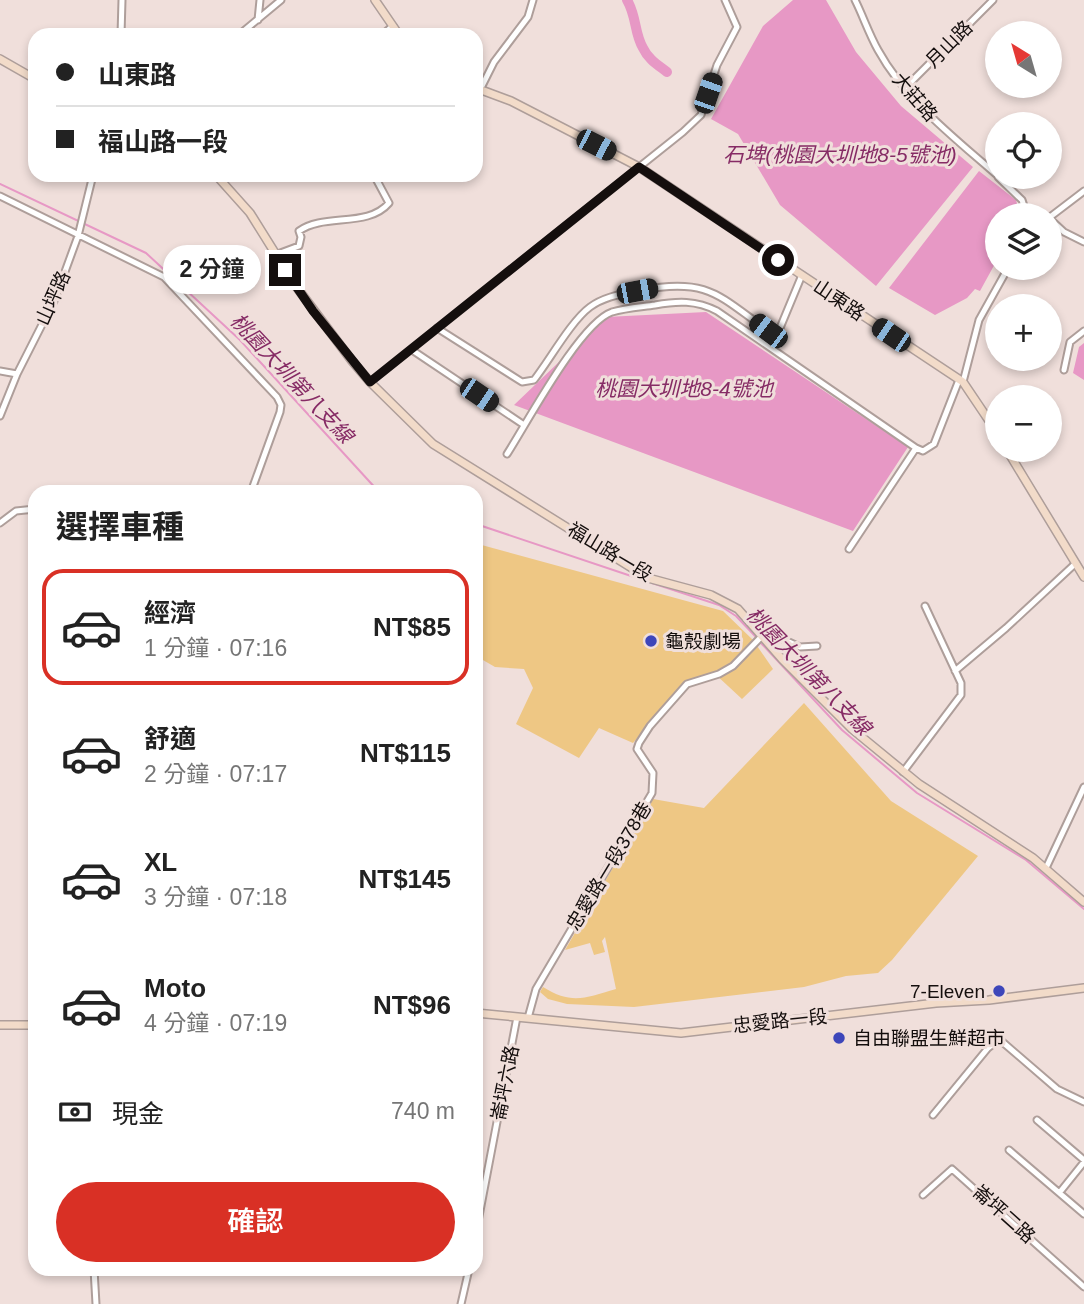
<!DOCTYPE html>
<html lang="zh-TW">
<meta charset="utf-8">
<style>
body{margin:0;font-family:Arial,"Noto Sans TC",sans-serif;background:#f6f6f6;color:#222;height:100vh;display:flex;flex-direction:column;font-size:26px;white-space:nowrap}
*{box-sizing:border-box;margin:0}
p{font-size:23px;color:#767676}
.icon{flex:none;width:38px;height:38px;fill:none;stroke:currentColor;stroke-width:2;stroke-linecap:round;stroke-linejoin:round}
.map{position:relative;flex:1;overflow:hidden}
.panel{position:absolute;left:28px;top:485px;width:455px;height:791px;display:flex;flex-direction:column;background:#fff;border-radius:21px;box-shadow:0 4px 10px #0003}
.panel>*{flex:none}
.banner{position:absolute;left:28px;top:28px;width:455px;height:154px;border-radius:21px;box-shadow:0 4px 10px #0003;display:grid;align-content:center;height:154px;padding:0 28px;background:#fff}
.needle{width:46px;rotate:323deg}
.tools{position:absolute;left:985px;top:21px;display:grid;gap:14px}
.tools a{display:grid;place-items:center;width:77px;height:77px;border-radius:50%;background:#fff;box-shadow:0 4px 10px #0003;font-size:35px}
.end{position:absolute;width:32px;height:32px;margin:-16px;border:9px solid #140e0d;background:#fff;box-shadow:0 0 0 4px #fff}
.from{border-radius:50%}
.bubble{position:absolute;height:49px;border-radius:24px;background:#fff;box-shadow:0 4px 10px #0003;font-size:23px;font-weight:600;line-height:49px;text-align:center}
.car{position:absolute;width:21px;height:42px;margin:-21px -10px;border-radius:9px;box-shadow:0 0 5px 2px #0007;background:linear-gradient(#222 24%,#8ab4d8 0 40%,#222 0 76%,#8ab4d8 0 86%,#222 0)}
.banner b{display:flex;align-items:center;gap:24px;height:66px;font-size:26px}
.banner b+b{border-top:2px solid #e0e0e0}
.banner i{width:18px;height:18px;background:#222}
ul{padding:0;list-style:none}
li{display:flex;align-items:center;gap:21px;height:116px;margin:0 14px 10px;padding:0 14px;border:4px solid transparent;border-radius:21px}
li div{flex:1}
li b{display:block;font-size:26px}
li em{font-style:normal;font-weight:600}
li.on{border-color:#d93025}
li>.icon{width:63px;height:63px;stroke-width:1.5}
h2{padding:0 28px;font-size:32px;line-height:84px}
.pay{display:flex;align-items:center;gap:18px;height:77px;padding:0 28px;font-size:26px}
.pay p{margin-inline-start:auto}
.primary-button{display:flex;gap:14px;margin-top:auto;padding:14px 28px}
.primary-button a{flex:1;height:80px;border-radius:42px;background:#d93025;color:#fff;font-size:28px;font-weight:600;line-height:80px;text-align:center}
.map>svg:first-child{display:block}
.green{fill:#eec784}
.water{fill:#e798c5}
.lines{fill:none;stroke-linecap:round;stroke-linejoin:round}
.stream{stroke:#e798c5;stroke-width:2}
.river{stroke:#e798c5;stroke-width:10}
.street-casing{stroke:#ae9e9a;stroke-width:9}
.secondary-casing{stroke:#ae9e9a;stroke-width:10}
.street{stroke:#fff;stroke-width:5}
.secondary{stroke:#f2dbc9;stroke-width:7}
.route{stroke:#140e0d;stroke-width:9}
.poi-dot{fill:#3d46ba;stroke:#f0dfdb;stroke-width:2.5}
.labels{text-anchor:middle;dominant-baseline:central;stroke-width:6;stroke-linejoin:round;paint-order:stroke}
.street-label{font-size:19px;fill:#140e0d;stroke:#f0dfdb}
.poi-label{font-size:19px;fill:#140e0d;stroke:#f0dfdb;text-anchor:start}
.water-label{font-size:21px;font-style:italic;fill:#862b65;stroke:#f0dfdb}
</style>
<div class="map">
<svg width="1084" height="1304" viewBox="0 0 1084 1304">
<rect width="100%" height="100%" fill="#f0dfdb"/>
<path class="green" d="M 476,528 L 481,530 L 478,544 L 723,611 L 753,640 L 773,669 L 742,699 L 714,673 L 686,681 L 633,743 L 599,728 L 579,758 L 516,724 L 533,688 L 524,669 L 495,667 L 476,656 Z
M 804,703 L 891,801 L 978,856 L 892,960 L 878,973 L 846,976 L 804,987 L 634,1007 L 567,1004 L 548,999 L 540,992 L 543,987 C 572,1005 585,998 616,989 L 605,937 L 602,941 L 605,952 L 594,955 L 590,943 L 565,950 L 653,799 L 704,808 Z"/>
<path class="water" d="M 793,0 L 826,0 L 856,52 L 901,106 L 973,167 L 876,286 L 780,205 L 738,134 L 711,119 L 763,26 Z
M 979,171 L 1016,200 L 1020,215 L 998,215 L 997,260 L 980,291 L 975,289 L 967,298 L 935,315 L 889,288 Z
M 706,312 L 908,447 L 853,531 L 514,405 L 606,317 Z
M 1084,343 L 1084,380 L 1073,373 L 1079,347 Z"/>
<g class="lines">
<path class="stream" d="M 0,184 L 146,253 L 240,340 L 379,492
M 476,524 L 646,581
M 652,583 L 719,605 L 736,616 L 756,637
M 760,642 L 842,730 L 917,793 L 1026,860 L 1084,909"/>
<path class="river" d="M 627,0 C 637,17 634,33 643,48 C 648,59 658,65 667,72"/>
<g class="street-casing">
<path id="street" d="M 855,0 C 863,16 869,34 878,50 C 906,101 955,138 998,176
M 258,20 L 260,0
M 121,35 L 122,0
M 239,35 L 281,0
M 382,35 L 393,26
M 905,88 L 993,0
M 480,90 L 494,62 L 528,17 L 533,0
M 998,177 L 1022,200 L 1027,215
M 0,196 L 164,277 L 277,397 L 281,405 L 280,412 L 251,492
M 1050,217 L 1084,191
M 1050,219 L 1064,232 L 1084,242
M 275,255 L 299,246 L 301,237 L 299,231 C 324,213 368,228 389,203 L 374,175
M 437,328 L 522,382 L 534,380 C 549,361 571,321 590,307 C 605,296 623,294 641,290 C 711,277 719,297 773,334 L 780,328 L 802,275
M 412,350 L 524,425
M 1064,370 L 1070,342 L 1084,331
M 0,371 L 17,374
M 370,382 L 683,132 L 701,115 L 717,65 L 737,27 L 725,0
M 963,382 L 979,320 L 1008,268
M 0,416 L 17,374 L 55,299 L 78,236 L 93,175
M 507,454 C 527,423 580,323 612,312 C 625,308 641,307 655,305 C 677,301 696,300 717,311 L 916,448 L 923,451 L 934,444 L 959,380
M 0,523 L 16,511 L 35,509
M 849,549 L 916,448
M 955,671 L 1006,628 L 1076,563
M 903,772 L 961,695 L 961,683 L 925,606
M 1046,868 L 1084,787
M 528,1018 L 536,989 L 652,793 L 653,773 L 637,749 L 639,743 L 650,726 L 687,684 L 719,674 L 733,666 L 762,636 L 774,635 L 800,647 L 817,646
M 933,1115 L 988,1048 L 999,1039 L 1057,1089 L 1084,1102
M 1037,1120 L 1084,1160
M 1009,1150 L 1084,1214
M 1060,1192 L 1084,1162
M 923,1195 L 952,1169 L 1084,1287
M 476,1232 L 517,1017
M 94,1269 L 96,1304
M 461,1304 L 469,1269"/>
</g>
<g class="secondary-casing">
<path id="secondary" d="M 375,0 L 399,35
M 0,59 L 35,79
M 476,88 L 511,101 L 639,167 L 963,382 L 998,434
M 216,175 L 250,213 L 295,285 L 352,361 L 370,382 L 433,444 L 648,578 L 711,595 L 738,609 L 782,659 L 852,729 L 919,784 L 1033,858 L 1084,902
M 1007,450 L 1084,577
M 476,1013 L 681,1033 L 936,1003 L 989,1000 L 1084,988
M 0,1025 L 35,1025"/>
</g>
<use href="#street" class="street"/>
<use href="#secondary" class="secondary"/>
</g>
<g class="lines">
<path class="route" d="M 285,270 L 313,311 L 370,382 L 639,167 L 778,260"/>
</g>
<g class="poi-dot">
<circle cx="651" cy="641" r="7"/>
<circle cx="999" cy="991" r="7"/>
<circle cx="839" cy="1038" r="7"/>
</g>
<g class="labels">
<g class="street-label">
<text transform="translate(949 44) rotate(-45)">月山路</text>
<text transform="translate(915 97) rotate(49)">大莊路</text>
<text transform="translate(53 298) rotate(-66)">山坪路</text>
<text transform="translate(839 300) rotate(34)">山東路</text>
<text transform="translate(610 552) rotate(31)">福山路一段</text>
<text transform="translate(609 866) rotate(-59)">忠愛路一段378巷</text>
<text transform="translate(780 1021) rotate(-6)">忠愛路一段</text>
<text transform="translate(505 1083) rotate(-79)">崙坪六路</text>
<text transform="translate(1004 1214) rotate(42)">崙坪二路</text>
</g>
<g class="poi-label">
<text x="665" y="641">龜殼劇場</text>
<text x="985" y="991" text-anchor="end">7-Eleven</text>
<text x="853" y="1038">自由聯盟生鮮超市</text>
</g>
<g class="water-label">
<text x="840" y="154">石埤(桃園大圳地8-5號池)</text>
<text transform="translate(292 378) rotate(47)">桃園大圳第八支線</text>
<text x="684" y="388">桃園大圳地8-4號池</text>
<text transform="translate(809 671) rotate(46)">桃園大圳第八支線</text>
</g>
</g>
</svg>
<div class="tools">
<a><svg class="needle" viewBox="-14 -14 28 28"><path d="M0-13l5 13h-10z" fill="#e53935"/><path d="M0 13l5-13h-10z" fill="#767676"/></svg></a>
<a><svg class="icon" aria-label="locate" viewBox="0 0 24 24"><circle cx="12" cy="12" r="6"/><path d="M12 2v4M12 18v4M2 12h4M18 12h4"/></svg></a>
<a><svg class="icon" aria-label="layers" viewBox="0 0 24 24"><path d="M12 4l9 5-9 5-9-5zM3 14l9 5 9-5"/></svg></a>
<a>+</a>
<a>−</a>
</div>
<i class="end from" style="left:778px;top:260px"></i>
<i class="end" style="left:285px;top:270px"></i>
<div class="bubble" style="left:163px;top:245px;width:98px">2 分鐘</div>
<i class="car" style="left:708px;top:93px;rotate:19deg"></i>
<i class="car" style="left:596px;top:145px;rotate:117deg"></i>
<i class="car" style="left:637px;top:291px;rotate:79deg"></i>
<i class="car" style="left:768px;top:331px;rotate:307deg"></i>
<i class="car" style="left:891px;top:335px;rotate:304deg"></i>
<i class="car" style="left:479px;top:395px;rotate:124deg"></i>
<div class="banner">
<b><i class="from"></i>山東路</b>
<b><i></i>福山路一段</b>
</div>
<section class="panel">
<h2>選擇車種</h2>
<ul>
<li class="on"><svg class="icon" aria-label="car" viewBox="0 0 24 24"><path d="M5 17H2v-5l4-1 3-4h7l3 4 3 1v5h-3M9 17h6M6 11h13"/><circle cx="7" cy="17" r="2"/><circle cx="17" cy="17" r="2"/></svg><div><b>經濟</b><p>1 分鐘 · 07:16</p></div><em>NT$85</em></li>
<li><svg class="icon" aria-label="car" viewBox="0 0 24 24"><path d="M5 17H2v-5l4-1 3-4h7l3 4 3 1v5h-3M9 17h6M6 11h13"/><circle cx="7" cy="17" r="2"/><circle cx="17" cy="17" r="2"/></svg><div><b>舒適</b><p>2 分鐘 · 07:17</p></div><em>NT$115</em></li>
<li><svg class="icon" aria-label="car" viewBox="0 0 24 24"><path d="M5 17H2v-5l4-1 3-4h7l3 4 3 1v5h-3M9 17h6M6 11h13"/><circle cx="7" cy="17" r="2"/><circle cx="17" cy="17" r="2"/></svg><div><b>XL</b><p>3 分鐘 · 07:18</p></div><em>NT$145</em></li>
<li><svg class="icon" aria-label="car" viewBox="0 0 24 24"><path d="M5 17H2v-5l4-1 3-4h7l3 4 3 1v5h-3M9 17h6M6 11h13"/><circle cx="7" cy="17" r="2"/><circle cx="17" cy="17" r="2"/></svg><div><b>Moto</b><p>4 分鐘 · 07:19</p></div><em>NT$96</em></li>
</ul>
<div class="pay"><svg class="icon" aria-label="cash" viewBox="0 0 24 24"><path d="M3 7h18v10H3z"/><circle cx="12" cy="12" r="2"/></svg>現金<p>740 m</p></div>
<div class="primary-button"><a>確認</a></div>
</section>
</div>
